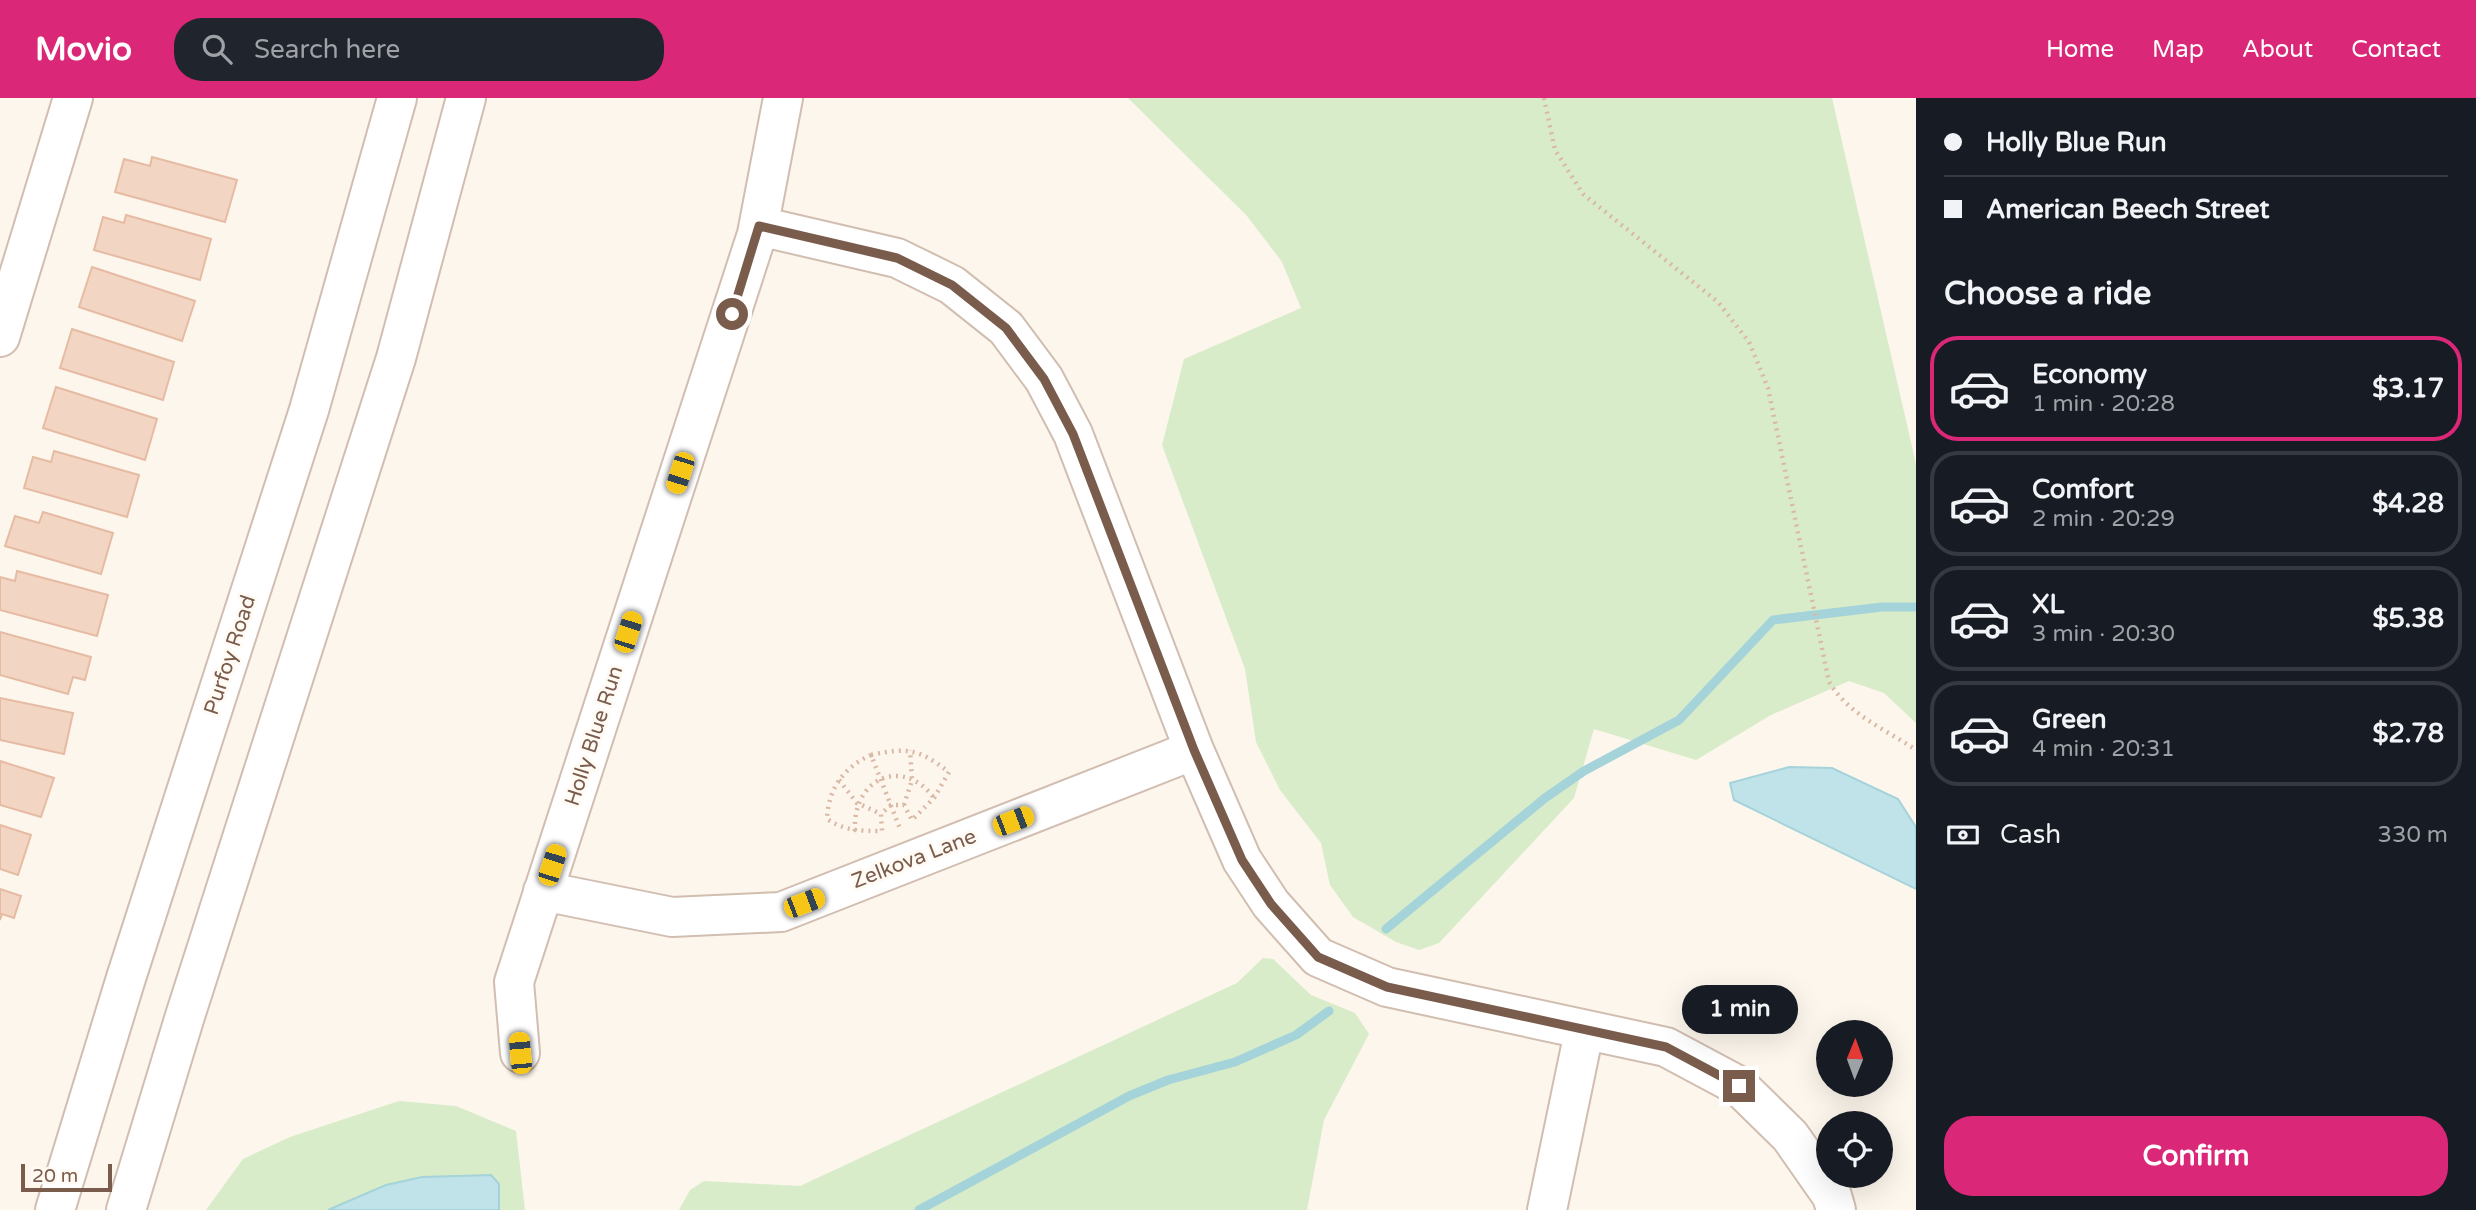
<!DOCTYPE html>
<meta charset="utf-8">
<style>
body{margin:0;font-family:"Varela Round",sans-serif;background:#20242c;color:#f1f3f6;height:100vh;display:flex;flex-direction:column;font-size:26px;white-space:nowrap}
*{box-sizing:border-box;margin:0}
p{font-size:23px;color:#9ea1a6}
.icon{flex:none;width:38px;height:38px;fill:none;stroke:currentColor;stroke-width:2;stroke-linecap:round;stroke-linejoin:round}
.map{position:relative;flex:1;overflow:hidden}
.details{display:flex;flex-direction:column;background:#171b24;width:560px}
.details>*{flex:none}
.banner{display:grid;align-content:center;height:154px;padding:0 28px;background:#171b24}
.needle{width:46px;rotate:1deg}
.tools{position:absolute;left:1816px;top:922px;display:grid;gap:14px}
.tools a{display:grid;place-items:center;width:77px;height:77px;border-radius:50%;background:#171b24;box-shadow:0 7px 28px #0002;font-size:35px}
.scale{position:absolute;left:21px;bottom:18px;width:91px;box-sizing:border-box;padding-left:7px;border:4px solid #7a5c4d;border-top:0;font-size:19px;line-height:24px;white-space:nowrap;color:#7a5c4d;-webkit-text-stroke:5px #fffaf3;paint-order:stroke}
.end{position:absolute;width:32px;height:32px;margin:-16px;border:9px solid #7a5c4d;background:#fff;box-shadow:0 0 0 4px #fff}
.from{border-radius:50%}
.bubble{position:absolute;height:49px;border-radius:24px;background:#171b24;box-shadow:0 7px 28px #0002;font-size:23px;font-weight:700;line-height:49px;text-align:center}
.car{position:absolute;width:21px;height:42px;margin:-21px -10px;border-radius:9px;box-shadow:0 0 5px 2px #0007;background:linear-gradient(#f5c518 24%,#345 0 40%,#f5c518 0 76%,#345 0 86%,#f5c518 0)}
.banner b{display:flex;align-items:center;gap:24px;height:66px;font-size:26px}
.banner b+b{border-top:2px solid #363941}
.banner i{width:18px;height:18px;background:#f1f3f6}
ul{padding:0;list-style:none}
li{display:flex;align-items:center;gap:21px;height:105px;margin:0 14px 10px;padding:0 14px;border:4px solid #363941;border-radius:28px}
li div{flex:1}
li b{display:block;font-size:26px}
li em{font-style:normal;font-weight:700}
li.on{border-color:#db2777}
li>.icon{width:63px;height:63px;stroke-width:1.5}
h2{padding:0 28px;font-size:32px;line-height:84px}
.pay{display:flex;align-items:center;gap:18px;height:77px;padding:0 28px;font-size:26px}
.pay p{margin-inline-start:auto}
.action{display:flex;gap:14px;margin-top:auto;padding:14px 28px}
.action a{flex:1;height:80px;border-radius:28px;background:#db2777;color:#fff;font-size:28px;font-weight:700;line-height:80px;text-align:center}
header{display:flex;align-items:center;gap:42px;box-sizing:border-box;height:98px;padding:0 35px;background:#db2777;color:#fff}
header strong{font-size:33px}
nav{display:flex;gap:38px;margin-inline-start:auto;font-size:24px}
.search{width:490px;height:63px;background:#20242c;display:flex;align-items:center;gap:18px;box-sizing:border-box;padding:0 24px;border-radius:28px;color:#9ea1a6;font-size:26px}
main{display:flex;flex:1;min-height:0}
.map>svg:first-child{display:block}
.green{fill:#d8ecc9}
.water{fill:#bfe3e8;stroke:#a5d3da;stroke-width:2}
.lines{fill:none;stroke-linecap:round;stroke-linejoin:round}
.stream{stroke:#a5d3da;stroke-width:9}
.building{fill:#f3d5c3;stroke:#e6bba3;stroke-width:2}
.minor-casing{stroke:#d1beb0;stroke-width:42}
.path{stroke:#d9b8a5;stroke-width:4.5;stroke-dasharray:2 5;stroke-linecap:butt}
.minor{stroke:#fff;stroke-width:38}
.route{stroke:#7a5c4d;stroke-width:9}
.labels{text-anchor:middle;dominant-baseline:central;stroke-width:6;stroke-linejoin:round;paint-order:stroke}
.street-label{font-size:21px;fill:#7a5c4d;stroke:#fffaf3}
</style>
<header>
<strong>Movio</strong>
<div class="search"><svg class="icon" aria-label="search" viewBox="0 0 24 24"><circle cx="10" cy="10" r="6"/><path d="M15 15l6 6"/></svg>Search here</div>
<nav><a>Home</a><a>Map</a><a>About</a><a>Contact</a></nav>
</header>
<main>
<div class="map">
<svg width="1916" height="1112" viewBox="0 0 1916 1112">
<rect width="100%" height="100%" fill="#fdf6ec"/>
<path class="green" d="M 1128,0 L 1832,0 L 1916,366 L 1916,625 L 1884,595 L 1849,583 L 1771,617 L 1696,662 L 1594,631 L 1574,700 L 1439,845 L 1419,852 L 1396,844 L 1353,819 L 1330,787 L 1321,745 L 1280,692 L 1256,644 L 1245,571 L 1162,347 L 1184,261 L 1301,210 L 1282,164 L 1247,118 Z
M 1263,860 L 1273,861 L 1311,897 L 1355,915 L 1369,936 L 1324,1022 L 1307,1112 L 679,1112 L 690,1092 L 704,1083 L 800,1088 L 1237,885 Z
M 399,1003 L 456,1008 L 516,1033 L 525,1112 L 206,1112 L 243,1061 L 290,1039 Z"/>
<path class="water" d="M 1789,669 L 1832,670 L 1898,701 L 1916,729 L 1916,791 L 1734,702 L 1730,685 Z
M 491,1077 L 499,1086 L 499,1112 L 328,1112 L 386,1087 L 422,1079 Z"/>
<g class="lines">
<path class="stream" d="M 1386,831 L 1545,700 L 1584,673 L 1679,622 L 1773,522 L 1882,509 L 1916,509
M 919,1112 L 1129,998 L 1168,982 L 1235,964 L 1296,937 L 1329,913"/>
</g>
<path class="building" d="M 152,59 L 237,82 L 225,124 L 115,94 L 124,61 L 150,68 Z
M 126,117 L 211,141 L 200,182 L 94,152 L 103,119 L 124,125 Z
M 92,169 L 195,203 L 182,243 L 79,209 Z
M 72,231 L 174,264 L 163,302 L 60,270 Z
M 56,289 L 157,321 L 145,362 L 43,330 Z
M 54,353 L 139,377 L 127,419 L 24,390 L 33,359 L 51,364 Z
M 43,414 L 113,435 L 101,476 L 5,448 L 15,418 L 39,425 Z
M 17,473 L 108,497 L 97,538 L 0,512 L 0,479 L 15,483 Z
M 0,534 L 91,559 L 85,582 L 73,579 L 68,596 L 0,577 Z
M 0,600 L 73,615 L 64,656 L 0,642 Z
M 0,663 L 54,680 L 41,719 L 0,707 Z
M 0,727 L 31,737 L 18,777 L 0,771 Z
M 0,791 L 21,798 L 14,820 L 2,816 L 0,822 Z"/>
<g class="lines">
<g class="minor-casing">
<path id="minor" d="M 759,128 L 897,160 L 952,187 L 1006,230 L 1044,281 L 1073,336 L 1194,652 L 1242,762 L 1271,806 L 1318,859 L 1387,889 L 1666,949 L 1739,988 L 1790,1038 L 1832,1098 L 1836,1112
M 0,239 L 73,0
M 543,793 L 672,819 L 781,814 L 1194,652
M 520,955 L 514,884 L 757,136 L 783,0
M 55,1112 L 126,880 L 309,312 L 397,0
M 126,1112 L 185,918 L 396,260 L 466,0
M 1547,1112 L 1584,934"/>
</g>
<path class="path" d="M 1544,0 L 1555,52 L 1583,96 L 1718,204 L 1749,244 L 1768,290 L 1829,584 C 1849,617 1885,631 1916,652
M 871,657 C 907,649 919,651 949,674 L 934,700 L 912,722 L 904,707 L 891,707 L 881,716 L 882,733 C 861,733 845,733 827,721 C 828,691 844,669 871,657 C 881,682 891,708 901,733
M 839,682 L 857,705 L 881,716
M 904,707 L 912,682 L 910,652
M 855,733 C 852,680 903,658 934,700"/>
<use href="#minor" class="minor"/>
</g>
<g class="lines">
<path class="route" d="M 732,216 L 759,128 L 897,160 L 952,187 L 1006,230 L 1044,281 L 1073,336 L 1194,652 L 1242,762 L 1271,806 L 1318,859 L 1387,889 L 1666,949 L 1739,988"/>
</g>
<g class="labels">
<g class="street-label">
<text transform="translate(230 557) rotate(-72)">Purfoy Road</text>
<text transform="translate(594 638) rotate(-72)">Holly Blue Run</text>
<text transform="translate(914 761) rotate(-21)">Zelkova Lane</text>
</g>
</g>
</svg>
<div class="tools">
<a><svg class="needle" viewBox="-14 -14 28 28"><path d="M0-13l5 13h-10z" fill="#e53935"/><path d="M0 13l5-13h-10z" fill="#9ea1a6"/></svg></a>
<a><svg class="icon" aria-label="locate" viewBox="0 0 24 24"><circle cx="12" cy="12" r="6"/><path d="M12 2v4M12 18v4M2 12h4M18 12h4"/></svg></a>
</div>
<div class="scale">20 m</div>
<i class="end from" style="left:732px;top:216px"></i>
<i class="end" style="left:1739px;top:988px"></i>
<div class="bubble" style="left:1682px;top:887px;width:116px">1 min</div>
<i class="car" style="left:680px;top:375px;rotate:198deg"></i>
<i class="car" style="left:628px;top:534px;rotate:18deg"></i>
<i class="car" style="left:1013px;top:723px;rotate:69deg"></i>
<i class="car" style="left:552px;top:767px;rotate:18deg"></i>
<i class="car" style="left:804px;top:805px;rotate:69deg"></i>
<i class="car" style="left:520px;top:955px;rotate:355deg"></i>
</div>
<section class="details">
<div class="banner">
<b><i class="from"></i>Holly Blue Run</b>
<b><i></i>American Beech Street</b>
</div>
<h2>Choose a ride</h2>
<ul>
<li class="on"><svg class="icon" aria-label="car" viewBox="0 0 24 24"><path d="M5 17H2v-5l4-1 3-4h7l3 4 3 1v5h-3M9 17h6M6 11h13"/><circle cx="7" cy="17" r="2"/><circle cx="17" cy="17" r="2"/></svg><div><b>Economy</b><p>1 min · 20:28</p></div><em>$3.17</em></li>
<li><svg class="icon" aria-label="car" viewBox="0 0 24 24"><path d="M5 17H2v-5l4-1 3-4h7l3 4 3 1v5h-3M9 17h6M6 11h13"/><circle cx="7" cy="17" r="2"/><circle cx="17" cy="17" r="2"/></svg><div><b>Comfort</b><p>2 min · 20:29</p></div><em>$4.28</em></li>
<li><svg class="icon" aria-label="car" viewBox="0 0 24 24"><path d="M5 17H2v-5l4-1 3-4h7l3 4 3 1v5h-3M9 17h6M6 11h13"/><circle cx="7" cy="17" r="2"/><circle cx="17" cy="17" r="2"/></svg><div><b>XL</b><p>3 min · 20:30</p></div><em>$5.38</em></li>
<li><svg class="icon" aria-label="car" viewBox="0 0 24 24"><path d="M5 17H2v-5l4-1 3-4h7l3 4 3 1v5h-3M9 17h6M6 11h13"/><circle cx="7" cy="17" r="2"/><circle cx="17" cy="17" r="2"/></svg><div><b>Green</b><p>4 min · 20:31</p></div><em>$2.78</em></li>
</ul>
<div class="pay"><svg class="icon" aria-label="cash" viewBox="0 0 24 24"><path d="M3 7h18v10H3z"/><circle cx="12" cy="12" r="2"/></svg>Cash<p>330 m</p></div>
<div class="action"><a>Confirm</a></div>
</section>
</main>
